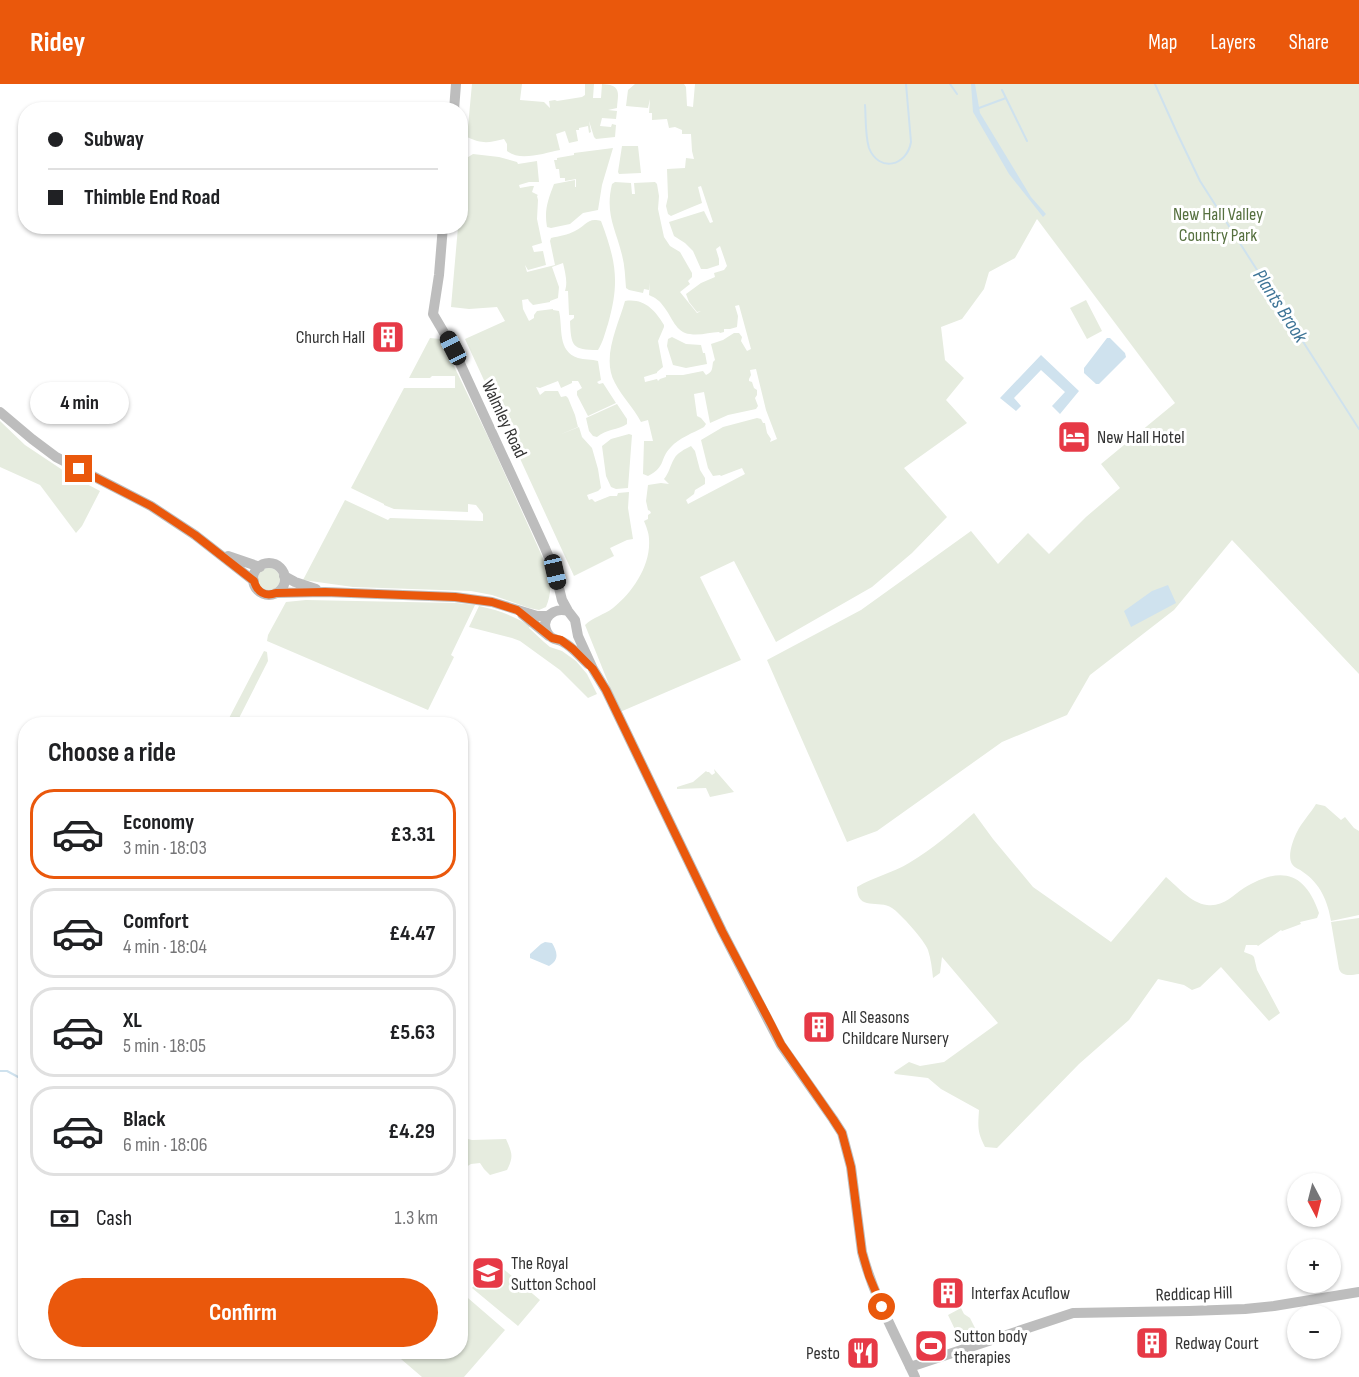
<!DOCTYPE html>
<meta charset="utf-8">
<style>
body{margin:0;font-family:"Sofia Sans Condensed",sans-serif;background:#f2f2f2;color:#202124;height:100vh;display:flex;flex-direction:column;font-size:22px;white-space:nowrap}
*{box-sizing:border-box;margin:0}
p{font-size:20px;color:#757577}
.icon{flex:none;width:33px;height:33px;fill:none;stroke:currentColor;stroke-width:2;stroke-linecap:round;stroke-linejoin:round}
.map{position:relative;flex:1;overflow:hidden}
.details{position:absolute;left:18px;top:633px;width:450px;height:642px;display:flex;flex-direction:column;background:#fff;border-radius:24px;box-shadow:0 2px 4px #0004}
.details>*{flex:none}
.top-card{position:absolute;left:18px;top:18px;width:450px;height:132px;border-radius:24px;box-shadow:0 2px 4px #0004;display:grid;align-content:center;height:132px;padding:0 30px;background:#fff}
.needle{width:39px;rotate:173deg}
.buttons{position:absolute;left:1287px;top:1089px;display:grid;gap:12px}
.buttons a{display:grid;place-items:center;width:54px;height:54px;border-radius:50%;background:#fff;box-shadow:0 2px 4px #0004;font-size:30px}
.end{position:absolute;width:27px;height:27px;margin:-14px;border:8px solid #ea580c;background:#fff;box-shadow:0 0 0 3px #fff}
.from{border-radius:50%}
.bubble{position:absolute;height:42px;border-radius:21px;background:#fff;box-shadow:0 2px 4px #0004;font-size:20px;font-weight:700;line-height:42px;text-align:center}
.car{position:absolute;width:18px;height:36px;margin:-18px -9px;border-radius:8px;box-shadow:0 0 4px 2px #0007;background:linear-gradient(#222 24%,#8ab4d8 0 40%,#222 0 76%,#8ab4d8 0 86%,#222 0)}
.top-card b{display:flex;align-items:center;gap:21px;height:57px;font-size:22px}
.top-card b+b{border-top:2px solid #e0e0e0}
.top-card i{width:15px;height:15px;background:#202124}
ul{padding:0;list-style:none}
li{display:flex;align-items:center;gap:18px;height:90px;margin:0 12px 9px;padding:0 18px;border:3px solid #e0e0e0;border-radius:24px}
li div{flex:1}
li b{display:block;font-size:22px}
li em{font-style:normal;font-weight:700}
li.selected{border-color:#ea580c}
li>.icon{width:54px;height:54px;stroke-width:1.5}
h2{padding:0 30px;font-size:27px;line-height:72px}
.pay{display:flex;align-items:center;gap:15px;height:66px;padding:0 30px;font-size:22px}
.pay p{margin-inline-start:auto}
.button{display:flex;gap:12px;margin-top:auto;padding:12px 30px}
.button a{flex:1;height:69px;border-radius:36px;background:#ea580c;color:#fff;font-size:24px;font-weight:700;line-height:69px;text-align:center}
header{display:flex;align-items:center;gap:36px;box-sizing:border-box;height:84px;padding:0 30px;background:#ea580c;color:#fff}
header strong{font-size:28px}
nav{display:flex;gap:33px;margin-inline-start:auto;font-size:21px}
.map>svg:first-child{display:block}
.green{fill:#e6ecdf}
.water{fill:#cfe2ee}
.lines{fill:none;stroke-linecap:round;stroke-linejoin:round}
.stream{stroke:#cfe2ee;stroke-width:2}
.secondary{stroke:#bdbdbd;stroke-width:10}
.route{stroke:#ea580c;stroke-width:8}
.labels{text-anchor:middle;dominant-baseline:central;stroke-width:6;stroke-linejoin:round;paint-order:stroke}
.park-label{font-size:18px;fill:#56703f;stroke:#fff}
.poi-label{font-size:18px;fill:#333;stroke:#fff;text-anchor:start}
.street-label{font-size:18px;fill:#333;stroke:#fff}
.water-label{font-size:20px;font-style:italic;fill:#3f7597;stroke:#fff}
</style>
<header>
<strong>Ridey</strong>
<nav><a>Map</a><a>Layers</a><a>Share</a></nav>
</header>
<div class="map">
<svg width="1359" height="1293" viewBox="0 0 1359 1293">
<rect width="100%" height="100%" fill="#fff"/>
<path class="green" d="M 472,0 L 522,0 L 520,16 L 544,18 L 550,24 L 549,17 L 555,16 L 557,17 L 582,13 L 585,11 L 585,0 L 594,0 L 593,14 L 601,14 L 602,0 C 622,1 618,9 617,24 L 608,26 L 617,27 L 616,35 L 602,34 L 600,42 L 611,43 L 612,40 L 616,41 L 615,53 L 596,55 L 594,53 L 589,37 L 591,48 L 589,49 L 588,42 L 579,44 L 579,46 L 576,46 L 578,57 L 569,59 L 565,47 L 556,50 L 560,66 C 544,69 520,78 507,67 L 507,60 L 504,55 C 488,59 482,60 467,53 Z
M 635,0 L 684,0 L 686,3 L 687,22 L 693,23 L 695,0 L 1359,0 L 1359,590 L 1232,456 L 1174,526 L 1090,591 L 1067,631 L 1002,658 L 877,747 L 847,758 L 767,576 L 861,526 L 971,447 L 998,480 L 1028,449 L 1049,470 L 1086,433 L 1120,404 L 1101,380 L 1175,319 L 1037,135 L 1015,174 L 989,188 L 984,205 L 962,235 L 941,243 L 945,276 L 964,294 L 946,316 L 967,339 L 904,384 L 947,433 L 912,469 L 872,503 L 776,558 L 734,477 L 700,493 L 741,576 L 620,628 L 585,541 C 593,533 604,531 613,524 C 633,508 651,481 649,455 C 649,449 646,442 644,437 L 648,435 L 648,431 L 651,429 L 650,427 L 648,426 L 646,417 L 648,401 L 661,399 L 669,400 L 664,395 C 669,389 670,382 674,375 C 677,369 685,365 691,362 L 695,367 L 700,386 L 705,394 L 705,400 L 695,406 L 694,410 L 686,416 L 688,420 L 745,390 L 742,384 L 721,392 L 720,391 L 713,392 L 708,384 L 701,356 L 723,343 L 757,334 L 761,335 L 763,339 L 765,339 L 767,349 L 771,355 L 770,358 L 777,355 L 766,326 L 756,285 L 750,286 L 751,291 L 749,295 L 749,297 L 752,298 L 754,304 L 757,306 L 757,311 L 755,314 L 758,322 L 756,325 L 728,331 L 710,339 L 704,308 L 694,310 L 697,332 L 701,334 L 706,340 L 704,343 C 693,349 679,354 671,363 C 659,375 667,382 648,392 L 643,390 L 644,357 L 653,357 L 648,336 L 641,338 C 634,324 622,313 615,299 C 601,274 618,242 625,217 C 644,214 655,226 664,241 L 664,243 L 658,257 L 663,283 L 657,288 L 657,289 L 644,293 L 645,298 L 657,295 L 658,297 L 660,295 L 666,293 L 666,291 L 683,291 L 703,287 L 706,291 C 713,288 712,284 713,278 L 715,276 L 711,260 L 723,256 L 734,249 L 739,249 L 742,253 L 741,257 L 747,267 L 751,265 L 739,221 L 735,222 L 738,232 L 737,243 L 730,245 L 724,245 L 724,248 L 720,249 L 719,248 C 710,248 700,252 690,250 C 676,249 672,233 664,223 C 660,217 656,214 649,211 L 650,198 L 649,206 L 644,205 L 643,209 L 629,206 L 626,204 C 625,193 625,182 622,171 C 615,143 605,130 612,100 L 615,98 L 631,99 L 632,110 L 635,110 L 634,99 L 655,98 L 657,100 L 659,112 L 658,125 L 664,153 L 670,162 L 680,168 L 692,189 L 692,193 L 688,197 L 690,200 L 680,208 L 697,229 L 701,227 L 697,228 L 689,218 L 686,210 L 701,199 L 715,193 L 714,189 L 724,186 L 727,182 L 720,162 L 716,165 L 719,175 L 719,181 L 707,185 L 701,185 L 693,167 L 685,159 L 674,152 L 669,138 L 704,127 L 710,139 L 713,138 L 701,102 L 698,103 L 702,119 C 691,123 681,128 671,132 L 668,130 L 666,122 L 668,113 L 667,85 L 685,84 L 686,74 L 694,75 L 692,67 L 691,50 L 682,50 L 682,46 L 675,43 L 669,44 L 667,35 L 652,36 L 652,29 L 649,29 L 650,15 L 648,24 L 626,22 L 628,6 Z
M 622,62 L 638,62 L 641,89 L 619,90 L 618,88 Z
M 613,64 L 602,101 L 598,126 L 583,129 L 570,140 L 551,144 L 547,143 C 544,126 548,116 554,100 L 575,96 L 575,103 L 576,103 L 576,95 L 565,97 L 565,94 L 560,94 L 559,85 L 556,85 L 554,76 L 557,76 L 557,74 L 574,71 L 574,69 Z
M 473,70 L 499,73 L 517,78 L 518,80 L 537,77 L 539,98 L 529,98 L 519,101 L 520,104 L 531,102 L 534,102 L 532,108 L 538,111 L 537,112 L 538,116 L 537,135 L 542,159 L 532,162 L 534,168 L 543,167 L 546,181 L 528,186 L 525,181 L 527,188 L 555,181 L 550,157 L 551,154 C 559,152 568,151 575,147 C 586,142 587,133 601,137 C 616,177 620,198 608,240 C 605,249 603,258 598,266 C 572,266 571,262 570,237 L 574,234 L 574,231 L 569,231 L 568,207 L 565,207 C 568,198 565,188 563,179 L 552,183 L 559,203 L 558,214 L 550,217 L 550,218 L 533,221 L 529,217 L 528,215 L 522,216 L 523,225 L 529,237 L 534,234 L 534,231 L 537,227 L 553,225 L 553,226 L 559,227 C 563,244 557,267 578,274 C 584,276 592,275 598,277 L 601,296 L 597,298 L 599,300 L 603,299 L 616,319 L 588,332 L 577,311 L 577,307 L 582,304 L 578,297 L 572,297 L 572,299 L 561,304 L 558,297 L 540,304 L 536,303 L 540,311 L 545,307 L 558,307 L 561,313 L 566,312 L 568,314 L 575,331 L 578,343 L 559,351 L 579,343 L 582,353 L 592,364 L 598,385 L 601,404 L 598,407 L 587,411 L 589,416 L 592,415 L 595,418 L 610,412 L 617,412 L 618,409 L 629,408 L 628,424 L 633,455 L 627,456 L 610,464 L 614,472 L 574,492 L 465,255 L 505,237 L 497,223 L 469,225 L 451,223 L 458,143 L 460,142 L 461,118 L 465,75 Z
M 1086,216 L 1102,247 L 1087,255 L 1070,224 Z
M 672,253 L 686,260 L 701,261 L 703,269 L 705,269 L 707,280 L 686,284 L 673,281 L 667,262 L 668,255 Z
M 430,254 L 441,255 L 489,355 L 547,483 C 551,497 552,509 546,523 L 539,526 L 529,524 L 492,511 L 471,507 L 353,503 L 303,496 L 345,416 L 388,436 L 390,434 L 483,437 L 483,430 L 476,421 L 468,420 L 468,428 L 394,425 L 384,421 L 384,420 L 351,404 L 404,304 L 455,304 L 455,292 L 432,292 L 430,294 L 409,294 Z
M 617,320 L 627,335 L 627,340 C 618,346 606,345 597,353 L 593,352 L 589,347 L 586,334 Z
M 0,337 L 25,361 L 70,391 L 100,407 L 82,442 L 76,449 L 40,401 L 0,383 Z
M 629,350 L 632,351 L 628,404 L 616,405 L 611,403 L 606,392 L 602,362 L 611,355 Z
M258 495a11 11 0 1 1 22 0a11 11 0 1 1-22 0Z
M 306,516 L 456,519 L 475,521 L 451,571 L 454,573 L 428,626 L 267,557 L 268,551 L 286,518 Z
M 479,522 C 498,526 514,532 530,542 L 529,544 L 544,558 L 550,563 L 562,567 L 576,577 L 587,590 L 597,610 L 588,614 L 560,586 L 520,557 L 512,554 L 469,543 Z
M 264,567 L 267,568 L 268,577 L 236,640 L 226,640 Z
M 714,685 L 734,708 L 710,713 L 706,704 L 677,705 L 677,703 L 693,698 L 706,687 L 707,688 L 709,688 L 712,691 L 715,689 Z
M 1316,720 L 1325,722 L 1341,736 L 1345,733 L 1354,744 L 1359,747 L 1359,831 L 1331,837 C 1328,818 1320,799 1303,788 C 1300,785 1294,784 1292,780 C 1287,772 1293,756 1297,748 C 1302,738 1310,730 1316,720 Z
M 974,729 L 993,755 L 1033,803 L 1111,858 L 1166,793 C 1178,803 1191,819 1207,821 C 1223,823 1232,812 1244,804 C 1280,782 1305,787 1319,829 L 1317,834 L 1300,838 L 1301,840 L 1282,847 L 1281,846 L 1258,862 L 1257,861 L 1246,861 L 1244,868 L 1252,871 L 1254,873 L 1257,886 L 1280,929 L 1269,937 L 1221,883 L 1200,903 L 1192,906 L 1184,901 L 1158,895 L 1129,936 L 1079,980 L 997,1064 L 985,1063 C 977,1048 978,1042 979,1026 L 941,1005 L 928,994 L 895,990 L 894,988 L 909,978 L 920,982 L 944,978 L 998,939 L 942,873 L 940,889 L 933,894 C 932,885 931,875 928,866 C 925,857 900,829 892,824 C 879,815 857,828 857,803 C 873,793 893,789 909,779 C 933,765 953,747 974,729 Z
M 1359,834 L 1359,890 C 1351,891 1342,893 1339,885 L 1331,838 Z
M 463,1048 L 468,1055 L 472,1056 L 506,1055 C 512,1069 514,1072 507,1086 L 490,1091 L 484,1085 L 480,1079 L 471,1080 L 461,1086 L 461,1049 Z
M 494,1177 L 540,1216 L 518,1242 L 472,1204 Z
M 461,1208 L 505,1246 L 464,1293 L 422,1293 L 401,1275 L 407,1268 L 460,1268 Z
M 961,1224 L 964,1230 L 970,1234 L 980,1254 L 962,1260 L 948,1231 Z"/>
<path class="water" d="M 971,0 L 975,0 L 980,29 L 1031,113 L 1046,130 L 1043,133 L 1009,90 L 973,28 Z
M 1107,254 L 1110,254 L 1125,269 L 1126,273 L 1099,300 L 1096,300 L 1084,289 L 1084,284 Z
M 1041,271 L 1079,307 L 1060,330 L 1052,322 L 1065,308 L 1041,286 L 1014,314 L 1021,322 L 1016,327 L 1000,314 Z
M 1168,501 L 1176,519 L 1131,543 L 1124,527 L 1152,507 Z
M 545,858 L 552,859 C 557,867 560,876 549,882 L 530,874 L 530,870 L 541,860 Z"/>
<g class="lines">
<path class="stream" d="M 950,0 L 957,10
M 1155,0 L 1178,51 L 1200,97 L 1359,345
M 1002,6 L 1027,57
M 865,21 C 866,34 865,51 869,64 C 879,89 907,82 911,58 L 906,0
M 979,24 L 1006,14
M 0,987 L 7,987 L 20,994"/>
<path class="secondary" d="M 454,26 L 456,0
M 443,142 L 439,191 L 433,230 L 453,264 L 545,464 L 555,488 L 562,516 L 568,527 L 575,536 L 578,552 L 593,585 L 606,606 L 722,847 L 781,961 L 833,1035 L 842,1049 L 851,1083 L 862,1168 C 873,1211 896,1252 915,1293
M 0,328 L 32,355 L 56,373 L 151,422 L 195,451 L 254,497
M 228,472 L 260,483
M253 495a16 16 0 1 1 32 0a16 16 0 1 1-32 0Z
M 284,492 L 295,498 L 316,505
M 276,509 L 325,508 L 455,513 L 492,518 L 537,532 L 548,532
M 568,527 C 554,523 540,534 547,548 C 551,556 557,555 563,558 C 573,563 580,573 588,580
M 522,530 L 549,552
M 910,1283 L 1073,1229 L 1189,1227 L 1245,1225 L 1274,1222 L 1359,1208"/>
</g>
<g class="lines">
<path class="route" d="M 79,385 L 151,422 L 195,451 L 254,497 C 257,508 265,513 276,509 L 325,508 L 455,513 L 492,518 L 517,526 L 552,554 L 561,556 L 573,565 L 593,585 L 606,606 L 722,847 L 771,940 L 781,960 L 833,1035 L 842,1049 L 851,1083 L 862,1168 L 869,1192 L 882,1223"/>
</g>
<defs>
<g id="building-square" transform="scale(1.725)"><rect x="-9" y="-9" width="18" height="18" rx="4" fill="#e63946" stroke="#fff"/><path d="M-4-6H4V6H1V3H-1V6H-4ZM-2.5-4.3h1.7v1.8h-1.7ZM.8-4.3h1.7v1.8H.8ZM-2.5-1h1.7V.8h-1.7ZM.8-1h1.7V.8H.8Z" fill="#fff"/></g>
<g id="hotel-square" transform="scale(1.725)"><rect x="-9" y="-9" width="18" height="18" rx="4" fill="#e63946" stroke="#fff"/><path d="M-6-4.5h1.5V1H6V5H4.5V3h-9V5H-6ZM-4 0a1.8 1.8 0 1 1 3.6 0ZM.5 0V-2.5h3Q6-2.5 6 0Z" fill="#fff"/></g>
<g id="school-square" transform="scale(1.725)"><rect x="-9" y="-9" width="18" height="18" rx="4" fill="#e63946" stroke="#fff"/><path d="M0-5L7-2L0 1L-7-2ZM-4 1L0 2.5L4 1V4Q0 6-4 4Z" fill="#fff"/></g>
<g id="stadium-square" transform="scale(1.725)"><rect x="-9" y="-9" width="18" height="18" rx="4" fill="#e63946" stroke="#fff"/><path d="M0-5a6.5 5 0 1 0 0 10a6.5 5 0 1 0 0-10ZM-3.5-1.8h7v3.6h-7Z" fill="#fff"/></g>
<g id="restaurant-square" transform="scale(1.725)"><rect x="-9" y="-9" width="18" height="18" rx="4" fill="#e63946" stroke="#fff"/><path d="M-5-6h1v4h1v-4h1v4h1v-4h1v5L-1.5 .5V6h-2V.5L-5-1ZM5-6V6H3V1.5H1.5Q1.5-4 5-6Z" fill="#fff"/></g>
</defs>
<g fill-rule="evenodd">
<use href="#building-square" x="388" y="253"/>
<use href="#hotel-square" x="1074" y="353"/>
<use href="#building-square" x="819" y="943"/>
<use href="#school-square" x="488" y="1189"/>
<use href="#building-square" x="948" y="1209"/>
<use href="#building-square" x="1152" y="1259"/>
<use href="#stadium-square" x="931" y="1262"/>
<use href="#restaurant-square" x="863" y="1269"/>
</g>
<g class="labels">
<g class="park-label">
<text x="1218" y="130">New Hall Valley<tspan x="1218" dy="21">Country Park</tspan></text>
</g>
<g class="poi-label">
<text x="365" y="253" text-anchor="end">Church Hall</text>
<text x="1097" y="353">New Hall Hotel</text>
<text x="842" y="933">All Seasons<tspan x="842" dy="21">Childcare Nursery</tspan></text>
<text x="511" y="1179">The Royal<tspan x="511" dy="21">Sutton School</tspan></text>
<text x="971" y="1209">Interfax Acuflow</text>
<text x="954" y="1252">Sutton body<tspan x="954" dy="21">therapies</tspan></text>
<text x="1175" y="1259">Redway Court</text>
<text x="840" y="1269" text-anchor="end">Pesto</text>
</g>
<g class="street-label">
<text transform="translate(504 335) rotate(65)">Walmley Road</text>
<text transform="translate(1194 1210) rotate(-2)">Reddicap Hill</text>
</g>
<g class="water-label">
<text transform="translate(1280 222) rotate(57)">Plants Brook</text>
</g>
</g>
</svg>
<div class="buttons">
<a><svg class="needle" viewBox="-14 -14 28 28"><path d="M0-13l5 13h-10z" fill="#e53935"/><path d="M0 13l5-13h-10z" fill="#757577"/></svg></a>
<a>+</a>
<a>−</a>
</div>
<i class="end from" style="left:882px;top:1223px"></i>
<i class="end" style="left:79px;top:385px"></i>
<div class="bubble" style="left:30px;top:298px;width:99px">4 min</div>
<i class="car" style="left:453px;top:264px;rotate:333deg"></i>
<i class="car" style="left:555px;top:488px;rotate:167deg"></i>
<div class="top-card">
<b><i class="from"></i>Subway</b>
<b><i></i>Thimble End Road</b>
</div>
<section class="details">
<h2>Choose a ride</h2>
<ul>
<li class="selected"><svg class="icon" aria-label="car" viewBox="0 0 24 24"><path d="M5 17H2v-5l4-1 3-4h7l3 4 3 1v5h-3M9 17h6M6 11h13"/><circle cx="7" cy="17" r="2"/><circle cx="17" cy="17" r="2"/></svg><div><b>Economy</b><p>3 min · 18:03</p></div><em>£3.31</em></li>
<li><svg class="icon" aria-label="car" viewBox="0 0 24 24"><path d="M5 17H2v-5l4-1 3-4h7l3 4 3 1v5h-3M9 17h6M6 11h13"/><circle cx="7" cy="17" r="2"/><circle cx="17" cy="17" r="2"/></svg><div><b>Comfort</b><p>4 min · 18:04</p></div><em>£4.47</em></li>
<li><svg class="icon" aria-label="car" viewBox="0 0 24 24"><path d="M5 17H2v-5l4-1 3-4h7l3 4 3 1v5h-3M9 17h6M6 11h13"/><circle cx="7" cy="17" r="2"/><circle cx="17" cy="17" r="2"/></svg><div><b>XL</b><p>5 min · 18:05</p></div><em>£5.63</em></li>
<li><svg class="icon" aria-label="car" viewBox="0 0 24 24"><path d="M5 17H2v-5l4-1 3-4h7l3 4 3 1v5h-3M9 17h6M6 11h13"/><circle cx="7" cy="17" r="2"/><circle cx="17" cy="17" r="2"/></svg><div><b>Black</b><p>6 min · 18:06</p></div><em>£4.29</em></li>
</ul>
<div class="pay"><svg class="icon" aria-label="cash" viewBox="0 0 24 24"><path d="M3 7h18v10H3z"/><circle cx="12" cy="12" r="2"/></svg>Cash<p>1.3 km</p></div>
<div class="button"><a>Confirm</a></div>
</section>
</div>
